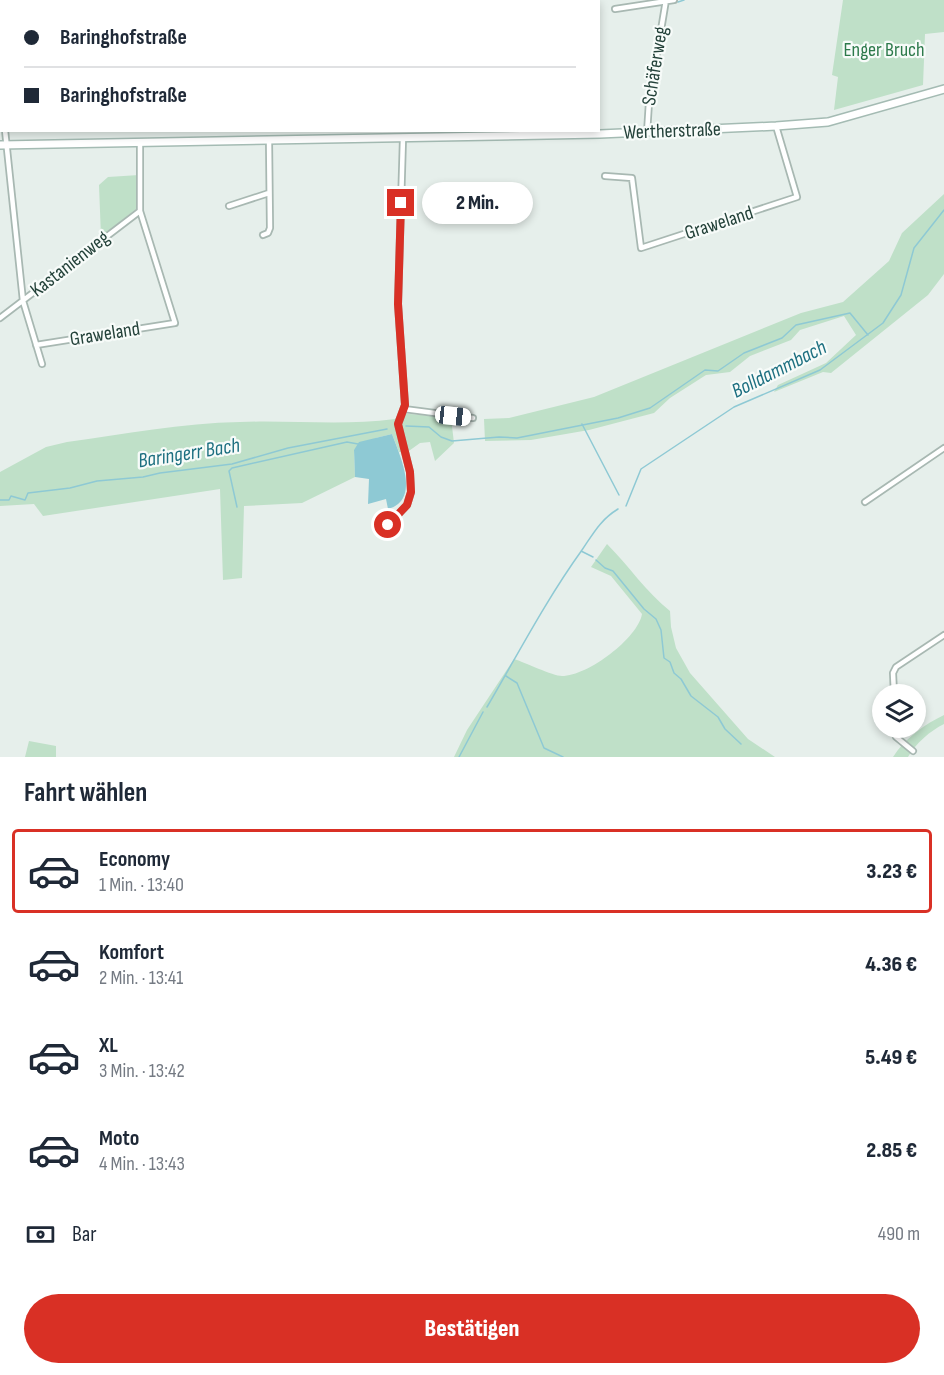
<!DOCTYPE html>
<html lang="de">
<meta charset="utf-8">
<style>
body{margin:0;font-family:"Sofia Sans Condensed",sans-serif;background:#f2f2f3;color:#1f2937;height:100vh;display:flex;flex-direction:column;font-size:22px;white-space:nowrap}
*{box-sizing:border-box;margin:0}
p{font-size:20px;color:#747a83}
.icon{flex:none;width:33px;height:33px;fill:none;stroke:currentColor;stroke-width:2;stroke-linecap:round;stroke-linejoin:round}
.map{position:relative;height:757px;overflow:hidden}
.panel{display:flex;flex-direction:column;background:#fff;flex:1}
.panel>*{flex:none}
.top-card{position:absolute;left:0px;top:0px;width:600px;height:132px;box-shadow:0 3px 9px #0003;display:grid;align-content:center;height:132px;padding:0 24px;background:#fff}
.controls{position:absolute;left:872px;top:684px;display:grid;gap:12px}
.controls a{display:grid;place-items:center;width:54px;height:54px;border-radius:50%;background:#fff;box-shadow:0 3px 9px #0003;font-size:30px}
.end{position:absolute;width:27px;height:27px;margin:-14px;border:8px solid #d93025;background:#fff;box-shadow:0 0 0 3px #fff}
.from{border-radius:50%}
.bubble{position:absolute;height:42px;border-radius:21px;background:#fff;box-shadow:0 3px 9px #0003;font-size:20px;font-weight:800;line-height:42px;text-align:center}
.car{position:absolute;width:18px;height:36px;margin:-18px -9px;border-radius:8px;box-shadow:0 0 4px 2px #0007;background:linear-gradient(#fff 24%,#345 0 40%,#fff 0 76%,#345 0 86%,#fff 0)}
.top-card b{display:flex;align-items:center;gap:21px;height:57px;font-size:22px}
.top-card b+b{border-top:2px solid #e0e1e3}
.top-card i{width:15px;height:15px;background:#1f2937}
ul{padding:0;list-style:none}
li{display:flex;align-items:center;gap:18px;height:84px;margin:0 12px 9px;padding:0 12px;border:3px solid transparent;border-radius:6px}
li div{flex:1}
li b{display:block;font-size:22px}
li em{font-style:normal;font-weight:800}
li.active{border-color:#d93025}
li>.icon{width:54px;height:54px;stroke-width:1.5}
h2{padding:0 24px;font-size:27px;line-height:72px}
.pay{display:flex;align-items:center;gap:15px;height:66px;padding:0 24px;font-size:22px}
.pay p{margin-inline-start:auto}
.cta{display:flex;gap:12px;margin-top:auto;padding:12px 24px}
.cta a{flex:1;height:69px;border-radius:36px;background:#d93025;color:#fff;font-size:24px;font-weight:800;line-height:69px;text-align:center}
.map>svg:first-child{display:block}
.green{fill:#bfe0c8}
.water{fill:#8ec9d4}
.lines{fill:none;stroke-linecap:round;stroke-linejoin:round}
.stream{stroke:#8ec9d4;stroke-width:1.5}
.street-casing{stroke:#a8b8b2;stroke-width:8}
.secondary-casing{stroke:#a4bbb3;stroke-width:10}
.street{stroke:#fff;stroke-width:4.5}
.secondary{stroke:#fff;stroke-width:7}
.route{stroke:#d93025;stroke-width:8}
.labels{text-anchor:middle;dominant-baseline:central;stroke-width:4.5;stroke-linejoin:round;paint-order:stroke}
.park-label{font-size:20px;fill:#2d7a4b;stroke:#f7fbf9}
.street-label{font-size:20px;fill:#24423a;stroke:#f7fbf9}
.water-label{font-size:21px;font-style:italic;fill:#1c6f80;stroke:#f7fbf9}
</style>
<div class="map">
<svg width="944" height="757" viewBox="0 0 944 757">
<rect width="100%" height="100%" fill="#e6efeb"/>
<path class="green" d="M 843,0 L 944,0 L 944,32 L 925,34 L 923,85 L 834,110 L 838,77 L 832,75 Z
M 139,175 L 136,209 L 101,237 L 99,185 L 108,177 Z
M 944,194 L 944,274 L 928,295 L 831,373 L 823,372 L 774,392 L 778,385 L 826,363 L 856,335 L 844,316 L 800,330 L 791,340 L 750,356 L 730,372 L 706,375 L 670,398 L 654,413 L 589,430 L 531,440 L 485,441 L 484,419 L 509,418 L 594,397 L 801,313 L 843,302 L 889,261 L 902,233 Z
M 400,413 L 451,418 L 454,443 L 435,461 L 430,442 L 420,443 L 406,453 L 399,452 L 392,434 L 376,438 L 354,450 L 355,477 L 302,503 L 244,506 L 242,578 L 223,580 L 220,489 L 43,516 L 34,504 L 0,506 L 0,472 L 46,447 L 67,442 C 124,434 182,423 240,422 C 292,420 343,426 395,419 Z
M 607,544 C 629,566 646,592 670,611 L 671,627 L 676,648 L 690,673 L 748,739 L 775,757 L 454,757 L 467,730 L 514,659 C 524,662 553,676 562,676 C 588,676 638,638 642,614 L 611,576 L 591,567 Z
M 944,715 L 944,724 C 930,731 916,743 908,757 L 893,757 C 904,739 925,724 944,715 Z
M 29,741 L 56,746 L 56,757 L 25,757 Z"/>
<path class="water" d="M 392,434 C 399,454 422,500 388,509 L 386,499 L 368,504 L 369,479 L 355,477 L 354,450 L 359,442 Z"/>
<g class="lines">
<path class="stream" d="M 678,2 L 684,0
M 582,424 L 619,495
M 406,426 L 429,427 L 441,437 L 452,441 L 499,437 L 517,438 L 618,418 L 650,408 L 705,370 L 718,371 L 744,353 L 782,338 L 796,325 L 850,313 L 868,335
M 0,500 L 9,500 L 11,496 L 25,500 L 28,493 L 70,488 L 97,481 L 143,477 L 160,473 L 232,464 L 288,448 L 387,429
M 626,506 L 641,469 L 734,407 L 820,370 L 883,323 L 901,295 L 914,248 L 944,210
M 237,507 L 229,471 L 232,468 L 347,442 L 358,444
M 581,551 L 593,557
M 596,560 L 605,568 L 613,571 L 644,609 L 656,619 L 661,630 L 664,658 L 670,662 L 674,673 L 681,679 L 691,696 L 718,717 L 725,729 L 741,744
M 506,676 L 517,683 L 544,748 L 563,757
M 487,707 C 518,654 546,600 582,550 C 593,534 600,520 618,509
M 459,757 L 483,712"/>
<g class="street-casing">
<path id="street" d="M 2,0 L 2,2
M 615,9 L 674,0
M 5,130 L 23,301 L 42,364
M 647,133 L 649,102 L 666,0
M 605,176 L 632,178 L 641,248 L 797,197 L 776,126
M 229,206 L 269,193
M 263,235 L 268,233 L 270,228 L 269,140
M 0,318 L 140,211
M 36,345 L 175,323 L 140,211 L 140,142
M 404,409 L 473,418
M 865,502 L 944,448
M 388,525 L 407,505 L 411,492 L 410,472 L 398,424 L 405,405 L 398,304 L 403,138
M 894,694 L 893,673 L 896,667 L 944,635
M 893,728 L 896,737 L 913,751"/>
</g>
<g class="secondary-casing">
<path id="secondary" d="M 0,145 L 600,134 L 776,126 L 828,122 L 944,89"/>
</g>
<use href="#street" class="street"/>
<use href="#secondary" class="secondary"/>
</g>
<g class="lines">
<path class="route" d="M 388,525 L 407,505 L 411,492 L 410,472 L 398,424 L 405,405 L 398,304 L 401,203"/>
</g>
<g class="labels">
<g class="park-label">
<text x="884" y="50">Enger Bruch</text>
</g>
<g class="street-label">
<text transform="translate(655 66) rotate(-81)">Schäferweg</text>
<text transform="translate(672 131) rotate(-2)">Wertherstraße</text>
<text transform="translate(719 223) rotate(-18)">Graweland</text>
<text transform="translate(70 264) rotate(-38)">Kastanienweg</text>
<text transform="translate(105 334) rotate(-9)">Graweland</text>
</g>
<g class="water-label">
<text transform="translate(779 369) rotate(-27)">Bolldammbach</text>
<text transform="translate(189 453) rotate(-9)">Baringerr Bach</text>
</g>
</g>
</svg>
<div class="controls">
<a><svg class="icon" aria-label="layers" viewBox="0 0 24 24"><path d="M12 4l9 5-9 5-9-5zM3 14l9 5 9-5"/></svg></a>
</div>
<i class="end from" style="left:388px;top:525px"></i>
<i class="end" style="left:401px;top:203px"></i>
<div class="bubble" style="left:422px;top:182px;width:111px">2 Min.</div>
<i class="car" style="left:453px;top:416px;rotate:96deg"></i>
<div class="top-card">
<b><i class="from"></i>Baringhofstraße</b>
<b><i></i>Baringhofstraße</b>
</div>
</div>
<section class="panel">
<h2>Fahrt wählen</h2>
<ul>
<li class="active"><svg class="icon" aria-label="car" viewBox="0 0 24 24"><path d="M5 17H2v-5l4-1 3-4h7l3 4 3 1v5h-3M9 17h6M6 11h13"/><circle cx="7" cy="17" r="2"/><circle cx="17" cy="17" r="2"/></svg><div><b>Economy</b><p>1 Min. · 13:40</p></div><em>3.23 €</em></li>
<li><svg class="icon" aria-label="car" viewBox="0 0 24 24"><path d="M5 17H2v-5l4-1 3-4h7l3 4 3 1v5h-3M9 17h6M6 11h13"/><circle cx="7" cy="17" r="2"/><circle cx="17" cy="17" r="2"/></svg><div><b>Komfort</b><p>2 Min. · 13:41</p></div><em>4.36 €</em></li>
<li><svg class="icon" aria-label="car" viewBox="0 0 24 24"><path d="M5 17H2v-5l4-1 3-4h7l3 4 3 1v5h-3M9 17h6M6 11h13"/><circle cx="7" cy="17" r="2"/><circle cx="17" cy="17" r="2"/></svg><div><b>XL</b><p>3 Min. · 13:42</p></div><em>5.49 €</em></li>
<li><svg class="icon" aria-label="car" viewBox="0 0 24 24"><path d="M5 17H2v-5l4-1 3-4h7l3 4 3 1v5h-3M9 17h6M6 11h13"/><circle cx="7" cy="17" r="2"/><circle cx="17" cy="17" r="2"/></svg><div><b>Moto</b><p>4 Min. · 13:43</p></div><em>2.85 €</em></li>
</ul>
<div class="pay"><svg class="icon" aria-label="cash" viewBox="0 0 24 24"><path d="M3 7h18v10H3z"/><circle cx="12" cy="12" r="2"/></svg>Bar<p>490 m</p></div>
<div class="cta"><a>Bestätigen</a></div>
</section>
